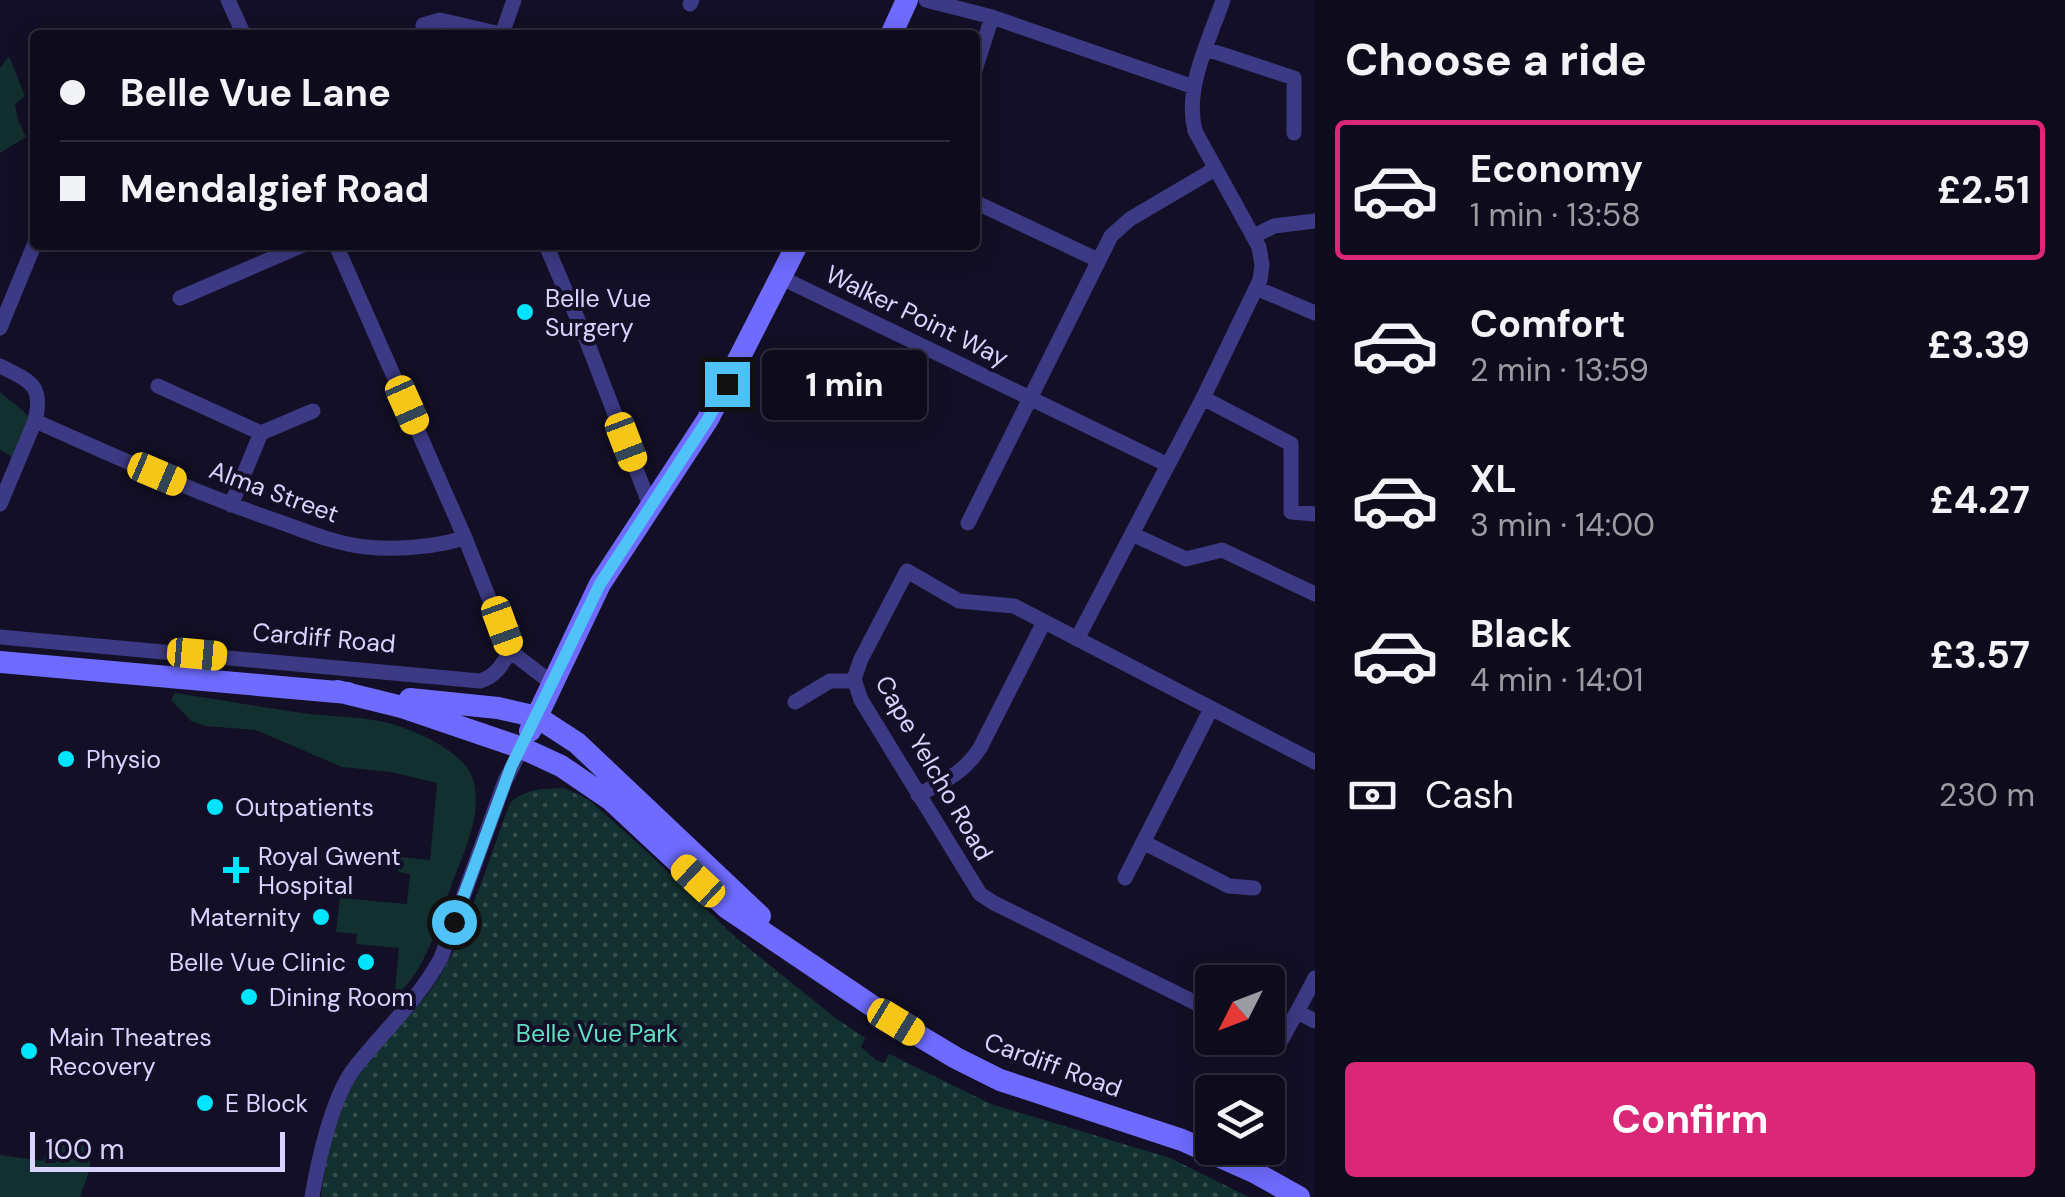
<!DOCTYPE html>
<meta charset="utf-8">
<style>
body{margin:0;font-family:"DM Sans",sans-serif;background:#1c1929;color:#f1f3f6;height:100vh;display:flex;flex-direction:column;font-size:38px;white-space:nowrap}
*{box-sizing:border-box;margin:0}
p{font-size:32px;color:#9b9ba3}
.icon{flex:none;width:55px;height:55px;fill:none;stroke:currentColor;stroke-width:2;stroke-linecap:round;stroke-linejoin:round}
.map{position:relative;flex:1;overflow:hidden}
.sheet{display:flex;flex-direction:column;background:#0e0b1c;width:750px}
.sheet>*{flex:none}
.hud{position:absolute;left:30px;top:30px;width:950px;height:220px;border-radius:10px;box-shadow:0 5px 25px #0003,0 0 0 2px #2e2b3b;display:grid;align-content:center;height:220px;padding:0 30px;background:#0e0b1c}
.needle{width:65px;rotate:228deg}
.tools{position:absolute;left:1195px;top:965px;display:grid;gap:20px}
.tools a{display:grid;place-items:center;width:90px;height:90px;border-radius:10px;background:#0e0b1c;box-shadow:0 5px 25px #0003,0 0 0 2px #2e2b3b;font-size:50px}
.scale{position:absolute;left:30px;bottom:25px;width:255px;box-sizing:border-box;padding-left:10px;border:5px solid #d9d4ff;border-top:0;font-size:28px;line-height:35px;white-space:nowrap;color:#d9d4ff;-webkit-text-stroke:8px #130f26;paint-order:stroke}
.end{position:absolute;width:45px;height:45px;margin:-22px;border:12px solid #4fc3f7;background:#111;box-shadow:0 0 0 5px #111}
.from{border-radius:50%}
.bubble{position:absolute;height:70px;border-radius:10px;background:#0e0b1c;box-shadow:0 5px 25px #0003,0 0 0 2px #2e2b3b;font-size:32px;font-weight:700;line-height:70px;text-align:center}
.car{position:absolute;width:30px;height:60px;margin:-30px -15px;border-radius:12px;box-shadow:0 0 8px 2px #0007;background:linear-gradient(#f5c518 24%,#345 0 40%,#f5c518 0 76%,#345 0 86%,#f5c518 0)}
.hud b{display:flex;align-items:center;gap:35px;height:95px;font-size:38px}
.hud b+b{border-top:2px solid #2e2b3b}
.hud i{width:25px;height:25px;background:#f1f3f6}
ul{padding:0;list-style:none}
li{display:flex;align-items:center;gap:30px;height:140px;margin:0 20px 15px;padding:0 10px;border:5px solid transparent;border-radius:10px}
li div{flex:1}
li b{display:block;font-size:38px}
li em{font-style:normal;font-weight:700}
li.active{border-color:#db2777}
li>.icon{width:90px;height:90px;stroke-width:1.5}
h2{padding:0 30px;font-size:45px;line-height:120px}
.pay{display:flex;align-items:center;gap:25px;height:110px;padding:0 30px;font-size:38px}
.pay p{margin-inline-start:auto}
.primary-button{display:flex;gap:20px;margin-top:auto;padding:20px 30px}
.primary-button a{flex:1;height:115px;border-radius:10px;background:#db2777;color:#fff;font-size:40px;font-weight:700;line-height:115px;text-align:center}
main{display:flex;flex:1;min-height:0}
.map>svg:first-child{display:block}
.grass{fill:#12302f}
.park{fill:url(#park-dots)}
.lines{fill:none;stroke-linecap:round;stroke-linejoin:round}
.street{stroke:#3d3a85;stroke-width:15}
.secondary{stroke:#6f6bff;stroke-width:22}
.route{stroke:#4fc3f7;stroke-width:12}
.poi-dot{fill:#00e5ff;stroke:#130f26;stroke-width:4}
.labels{text-anchor:middle;dominant-baseline:central;stroke-width:8;stroke-linejoin:round;paint-order:stroke}
.poi-label{font-size:25px;fill:#d9d4ff;stroke:#130f26;text-anchor:start}
.street-label{font-size:25px;fill:#d9d4ff;stroke:#130f26}
.park-label{font-size:25px;fill:#5fe0c0;stroke:#130f26}
</style>
<main>
<div class="map">
<svg width="1315" height="1197" viewBox="0 0 1315 1197">
<defs>
<pattern id="park-dots" width="8" height="8" patternUnits="userSpaceOnUse" patternTransform="scale(2.5)"><rect width="8" height="8" fill="#12302f"/><path d="M2 2h.1M6 6h.1" fill="none" stroke="#344d4e" stroke-width="1.8" stroke-linecap="round"/></pattern>
</defs>
<rect width="100%" height="100%" fill="#130f26"/>
<path class="grass" d="M 9,56 L 25,96 L 15,104 L 18,120 L 26,137 L 0,153 L 0,68 Z
M 0,392 L 35,421 L 18,460 L 0,450 Z
M 175,693 C 215,699 255,706 295,712 C 323,716 351,716 379,721 C 407,726 463,749 473,779 C 484,815 462,855 450,889 C 440,920 421,985 389,999 L 384,995 L 384,989 L 395,990 L 399,948 L 356,944 L 357,934 L 336,932 L 340,898 L 407,904 L 410,874 L 398,872 L 399,857 L 430,860 L 437,783 L 391,772 L 342,767 L 256,730 L 205,726 L 191,721 L 171,700 Z
M 50,1142 L 92,1146 L 89,1172 L 80,1197 L 0,1197 L 0,1155 L 43,1161 Z"/>
<path class="park" d="M 565,788 L 589,800 L 644,849 L 735,937 L 834,1017 L 865,1038 L 861,1047 L 876,1060 L 884,1063 L 889,1054 L 991,1104 L 1170,1158 L 1249,1197 L 321,1197 C 326,1157 334,1116 355,1081 C 381,1039 422,1010 445,967 C 472,918 490,855 510,803 C 527,788 542,789 565,788 Z"/>
<g class="lines">
<path class="street" d="M 228,0 L 244,35
M 926,0 L 992,17 L 1194,87
M 690,4 L 692,0
M 502,34 L 514,0
M 429,35 L 423,25 L 440,20 L 505,35
M 1206,49 L 1294,78 L 1294,133
M 975,70 L 992,17
M 975,202 L 1098,260
M 1254,236 L 1274,226 L 1315,221
M 336,245 L 465,538 L 510,651 L 553,684
M 546,245 L 584,334 L 651,508
M 782,278 L 1168,465
M 1256,288 L 1315,313
M 180,298 L 303,245
M 0,328 L 35,243
M 0,366 C 30,381 44,385 35,421 C 115,456 195,493 277,521 C 306,531 335,544 366,547 C 399,550 434,547 465,538
M 158,386 L 261,433 L 231,505
M 1203,398 L 1291,444 L 1291,512 L 1315,514
M 261,433 L 313,411
M 0,504 L 35,421
M 968,523 L 1111,236 L 1130,219 L 1215,169
M 1132,534 L 1186,559 L 1222,550 L 1315,594
M 0,637 L 480,681 C 496,676 502,665 510,651
M 1077,639 L 1203,398 L 1260,280 L 1262,265 L 1259,247 L 1195,131 C 1184,88 1209,41 1223,0
M 795,702 L 830,681 L 855,681
M 918,795 C 944,781 963,774 980,748 L 1044,622
M 1143,842 L 1229,886 L 1254,888
M 1125,878 L 1211,709
M 1315,978 L 1297,1012 L 1315,1021
M 1212,1011 L 994,903 L 980,894 L 861,700 L 854,679 L 861,659 L 907,571 L 959,601 L 1014,606 L 1315,762
M 1266,1038 L 1279,1044 L 1297,1012
M 312,1197 C 318,1161 332,1099 353,1070 C 383,1031 417,1002 441,958 L 505,781 L 522,748"/>
<path class="secondary" d="M 891,35 L 907,0
M 0,662 L 348,693
M 337,691 L 402,707 L 522,748 L 561,766 L 611,800 L 727,908 L 896,1022 L 956,1058 L 1000,1080 L 1182,1140 L 1254,1172 L 1299,1197
M 410,699 L 498,708 L 537,717 L 577,743 L 760,916
M 530,731 L 600,584 L 708,419 L 797,245"/>
</g>
<g class="lines">
<path class="route" d="M 454,922 L 511,767 L 600,584 L 708,419 L 727,384"/>
</g>
<g class="poi-dot">
<circle cx="525" cy="312" r="10"/>
<circle cx="66" cy="759" r="10"/>
<circle cx="215" cy="807" r="10"/>
<path d="M231 855h10v10h10v10h-10v10h-10v-10h-10v-10h10z"/>
<circle cx="321" cy="917" r="10"/>
<circle cx="366" cy="962" r="10"/>
<circle cx="249" cy="997" r="10"/>
<circle cx="29" cy="1051" r="10"/>
<circle cx="205" cy="1103" r="10"/>
</g>
<g class="labels">
<g class="poi-label">
<text x="545" y="298">Belle Vue<tspan x="545" dy="29">Surgery</tspan></text>
<text x="86" y="759">Physio</text>
<text x="235" y="807">Outpatients</text>
<text x="258" y="856">Royal Gwent<tspan x="258" dy="29">Hospital</tspan></text>
<text x="301" y="917" text-anchor="end">Maternity</text>
<text x="346" y="962" text-anchor="end">Belle Vue Clinic</text>
<text x="269" y="997">Dining Room</text>
<text x="49" y="1037">Main Theatres<tspan x="49" dy="29">Recovery</tspan></text>
<text x="225" y="1103">E Block</text>
</g>
<g class="street-label">
<text transform="translate(917 316) rotate(26)">Walker Point Way</text>
<text transform="translate(274 492) rotate(20)">Alma Street</text>
<text transform="translate(324 638) rotate(5)">Cardiff Road</text>
<text transform="translate(934 768) rotate(60)">Cape Yelcho Road</text>
<text transform="translate(1053 1065) rotate(20)">Cardiff Road</text>
</g>
<g class="park-label">
<text x="597" y="1033">Belle Vue Park</text>
</g>
</g>
</svg>
<div class="tools">
<a><svg class="needle" viewBox="-14 -14 28 28"><path d="M0-13l5 13h-10z" fill="#e53935"/><path d="M0 13l5-13h-10z" fill="#9b9ba3"/></svg></a>
<a><svg class="icon" aria-label="layers" viewBox="0 0 24 24"><path d="M12 4l9 5-9 5-9-5zM3 14l9 5 9-5"/></svg></a>
</div>
<div class="scale">100 m</div>
<i class="end from" style="left:454px;top:922px"></i>
<i class="end" style="left:727px;top:384px"></i>
<div class="bubble" style="left:762px;top:350px;width:165px">1 min</div>
<i class="car" style="left:407px;top:405px;rotate:156deg"></i>
<i class="car" style="left:626px;top:442px;rotate:159deg"></i>
<i class="car" style="left:157px;top:474px;rotate:113deg"></i>
<i class="car" style="left:502px;top:626px;rotate:160deg"></i>
<i class="car" style="left:197px;top:654px;rotate:95deg"></i>
<i class="car" style="left:698px;top:881px;rotate:313deg"></i>
<i class="car" style="left:896px;top:1022px;rotate:121deg"></i>
<div class="hud">
<b><i class="from"></i>Belle Vue Lane</b>
<b><i></i>Mendalgief Road</b>
</div>
</div>
<section class="sheet">
<h2>Choose a ride</h2>
<ul>
<li class="active"><svg class="icon" aria-label="car" viewBox="0 0 24 24"><path d="M5 17H2v-5l4-1 3-4h7l3 4 3 1v5h-3M9 17h6M6 11h13"/><circle cx="7" cy="17" r="2"/><circle cx="17" cy="17" r="2"/></svg><div><b>Economy</b><p>1 min · 13:58</p></div><em>£2.51</em></li>
<li><svg class="icon" aria-label="car" viewBox="0 0 24 24"><path d="M5 17H2v-5l4-1 3-4h7l3 4 3 1v5h-3M9 17h6M6 11h13"/><circle cx="7" cy="17" r="2"/><circle cx="17" cy="17" r="2"/></svg><div><b>Comfort</b><p>2 min · 13:59</p></div><em>£3.39</em></li>
<li><svg class="icon" aria-label="car" viewBox="0 0 24 24"><path d="M5 17H2v-5l4-1 3-4h7l3 4 3 1v5h-3M9 17h6M6 11h13"/><circle cx="7" cy="17" r="2"/><circle cx="17" cy="17" r="2"/></svg><div><b>XL</b><p>3 min · 14:00</p></div><em>£4.27</em></li>
<li><svg class="icon" aria-label="car" viewBox="0 0 24 24"><path d="M5 17H2v-5l4-1 3-4h7l3 4 3 1v5h-3M9 17h6M6 11h13"/><circle cx="7" cy="17" r="2"/><circle cx="17" cy="17" r="2"/></svg><div><b>Black</b><p>4 min · 14:01</p></div><em>£3.57</em></li>
</ul>
<div class="pay"><svg class="icon" aria-label="cash" viewBox="0 0 24 24"><path d="M3 7h18v10H3z"/><circle cx="12" cy="12" r="2"/></svg>Cash<p>230 m</p></div>
<div class="primary-button"><a>Confirm</a></div>
</section>
</main>
